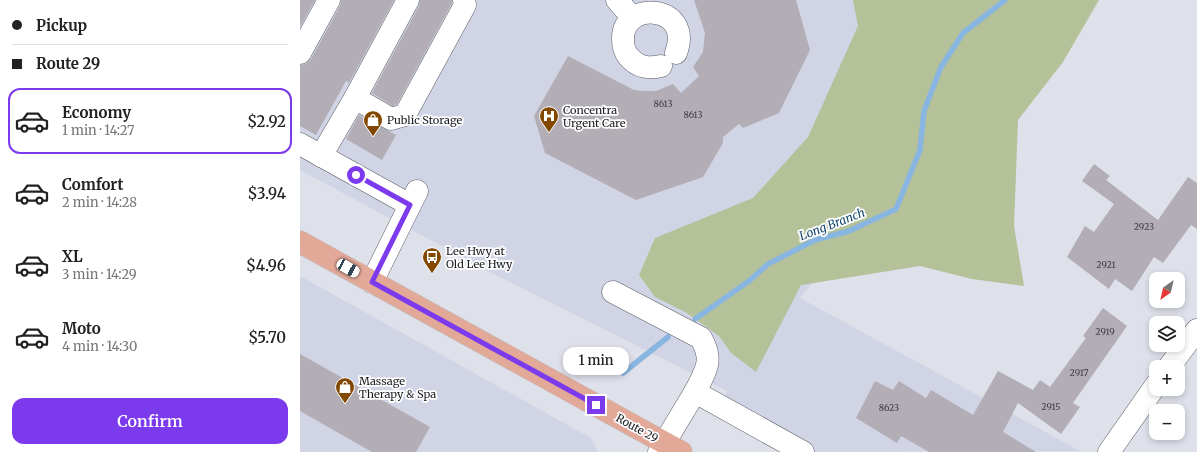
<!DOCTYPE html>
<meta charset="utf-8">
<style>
body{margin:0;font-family:Merriweather,serif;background:#f2f2f2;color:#222;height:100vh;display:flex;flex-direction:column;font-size:15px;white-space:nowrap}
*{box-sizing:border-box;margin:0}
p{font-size:13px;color:#767676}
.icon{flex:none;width:22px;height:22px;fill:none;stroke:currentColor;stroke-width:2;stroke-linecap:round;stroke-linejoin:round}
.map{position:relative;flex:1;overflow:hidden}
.drawer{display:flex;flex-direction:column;background:#fff;width:300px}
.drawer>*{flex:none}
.guide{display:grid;align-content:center;height:88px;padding:0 12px;background:#fff}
.needle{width:26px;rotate:214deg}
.buttons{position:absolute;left:849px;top:272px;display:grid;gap:8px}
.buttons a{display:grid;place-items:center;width:36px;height:36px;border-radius:8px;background:#fff;box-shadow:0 2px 6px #0003;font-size:20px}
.end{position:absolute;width:18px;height:18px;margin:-9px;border:5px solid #7c3aed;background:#fff;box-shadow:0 0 0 2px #fff}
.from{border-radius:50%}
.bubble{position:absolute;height:28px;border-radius:12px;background:#fff;box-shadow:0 2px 6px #0003;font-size:13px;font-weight:600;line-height:28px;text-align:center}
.car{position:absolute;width:12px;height:24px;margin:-12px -6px;border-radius:5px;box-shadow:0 0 3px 1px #0007;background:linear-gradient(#fff 24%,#345 0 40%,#fff 0 76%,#345 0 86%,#fff 0)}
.guide b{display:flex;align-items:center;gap:14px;height:38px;font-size:15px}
.guide b+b{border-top:1px solid #e0e0e0}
.guide i{width:10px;height:10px;background:#222}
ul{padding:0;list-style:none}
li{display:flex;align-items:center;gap:12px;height:66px;margin:0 8px 6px;padding:0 4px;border:2px solid transparent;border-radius:12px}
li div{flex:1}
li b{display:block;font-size:15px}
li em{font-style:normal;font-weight:600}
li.active{border-color:#7c3aed}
li>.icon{width:36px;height:36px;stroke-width:1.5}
.primary-button{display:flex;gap:8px;margin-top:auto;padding:8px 12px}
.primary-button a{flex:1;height:46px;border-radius:12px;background:#7c3aed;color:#fff;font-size:16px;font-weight:600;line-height:46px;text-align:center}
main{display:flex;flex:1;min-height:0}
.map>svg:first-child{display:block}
</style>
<main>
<section class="drawer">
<div class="guide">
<b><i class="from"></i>Pickup</b>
<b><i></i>Route 29</b>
</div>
<ul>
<li class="active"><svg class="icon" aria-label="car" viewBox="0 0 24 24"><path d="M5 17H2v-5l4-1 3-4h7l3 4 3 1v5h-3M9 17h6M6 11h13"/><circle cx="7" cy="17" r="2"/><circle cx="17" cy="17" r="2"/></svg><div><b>Economy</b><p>1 min · 14:27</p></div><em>$2.92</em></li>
<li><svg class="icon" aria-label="car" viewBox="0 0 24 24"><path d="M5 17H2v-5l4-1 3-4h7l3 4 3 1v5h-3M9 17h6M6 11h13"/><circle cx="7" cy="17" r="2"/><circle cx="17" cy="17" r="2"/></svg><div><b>Comfort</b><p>2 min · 14:28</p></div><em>$3.94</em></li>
<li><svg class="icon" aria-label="car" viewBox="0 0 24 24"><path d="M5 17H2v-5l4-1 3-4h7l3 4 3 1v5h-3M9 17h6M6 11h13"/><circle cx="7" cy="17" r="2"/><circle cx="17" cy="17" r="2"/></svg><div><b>XL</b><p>3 min · 14:29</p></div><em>$4.96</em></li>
<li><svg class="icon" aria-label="car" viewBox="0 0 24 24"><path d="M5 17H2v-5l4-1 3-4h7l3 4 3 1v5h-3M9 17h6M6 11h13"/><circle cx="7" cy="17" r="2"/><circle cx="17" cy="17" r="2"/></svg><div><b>Moto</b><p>4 min · 14:30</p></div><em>$5.70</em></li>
</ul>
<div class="primary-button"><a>Confirm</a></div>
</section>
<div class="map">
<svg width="897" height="452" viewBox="0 0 897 452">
<rect width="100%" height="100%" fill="#dee0ea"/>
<g fill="#d0d4e5">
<polygon points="0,0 567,0 614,151 500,298 780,451 502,452 420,407 427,391 192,273 0,170"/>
<polygon points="0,276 291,438 298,452 0,452"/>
</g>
<polygon fill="#b5c199" points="553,0 799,0 763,62 718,120 714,226 724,286 672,279 620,266 501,285 456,372 431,353 419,336 387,313 355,297 339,275 355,238 453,198 508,137 558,26"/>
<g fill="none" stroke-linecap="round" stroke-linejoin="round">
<g stroke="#89b6e0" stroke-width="5.5">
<polyline points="395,319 449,281 468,264 515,240 549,231 596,209 620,150 624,111 641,67 663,33 705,0"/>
<polyline points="323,373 368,337"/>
</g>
</g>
<g fill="#b3adb6">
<polygon points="0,0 15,0 0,27"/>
<polygon points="41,0 94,0 49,83 46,81 16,135 0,126 0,65 6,64 11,59 40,6"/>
<polygon points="120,0 152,0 152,3 97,104 93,106 72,93 119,6"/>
<polygon points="394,0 496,0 510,50 479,113 443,128 439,124 423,137 423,143 403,177 336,200 245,153 234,116 268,56 334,90 342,91 356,91 373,84 381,93 399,76 393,67 403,52 405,33"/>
<polygon points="59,115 96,135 82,160 46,139"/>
<polygon points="794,164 810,176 806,180 858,220 888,177 897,183 897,229 891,225 863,263 854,257 832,291 815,279 809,289 767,257 785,226 794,232 814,204 782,181"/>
<polygon points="803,308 827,326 773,403 780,407 761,434 718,403 703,432 736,452 629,452 601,436 597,443 556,418 575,381 593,390 599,381 626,398 631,390 673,415 698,371 733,390 740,380 750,387 786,338 783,336"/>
<polygon points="0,354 130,427 116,452 72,452 0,411"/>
</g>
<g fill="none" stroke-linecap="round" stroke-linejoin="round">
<defs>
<g id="minor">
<polyline points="317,0 332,17"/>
<polyline points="0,53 29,0"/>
<path d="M361 66C348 69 337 67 328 56 324 51 323 45 323 39 322 0 394 4 376 53"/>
<polyline points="55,98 108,0"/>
<polyline points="0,144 110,205"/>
<polyline points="21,156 55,98 91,119 105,115 165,5 164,0"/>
<polyline points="72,282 117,191"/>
<path d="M313 292 401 338C414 361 406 370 395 392"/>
<polyline points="869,367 897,330"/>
<polyline points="359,452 395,392 503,452"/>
<polyline points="809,452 856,385"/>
</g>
<polyline id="major" points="0,242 381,452"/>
</defs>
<use href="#minor" stroke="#5b5d65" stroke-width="23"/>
<use href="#major" stroke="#bfbfc1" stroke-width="23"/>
<use href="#minor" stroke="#fff" stroke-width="22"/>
<use href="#major" stroke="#e2a999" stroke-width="22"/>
</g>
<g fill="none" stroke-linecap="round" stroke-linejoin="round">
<polyline stroke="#7c3aed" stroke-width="5" points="56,175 110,205 72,282 296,405"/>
</g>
<defs>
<symbol id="hospital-pin" viewBox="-11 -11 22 30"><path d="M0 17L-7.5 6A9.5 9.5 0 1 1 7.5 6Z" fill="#834800" stroke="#fff"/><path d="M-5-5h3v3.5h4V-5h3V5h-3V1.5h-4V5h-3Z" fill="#fff"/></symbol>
<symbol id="shop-pin" viewBox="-11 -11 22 30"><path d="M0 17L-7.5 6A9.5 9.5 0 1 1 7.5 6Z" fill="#834800" stroke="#fff"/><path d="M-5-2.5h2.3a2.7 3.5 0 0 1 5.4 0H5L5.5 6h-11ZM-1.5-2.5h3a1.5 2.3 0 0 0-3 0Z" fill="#fff"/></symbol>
<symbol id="bus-pin" viewBox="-11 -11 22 30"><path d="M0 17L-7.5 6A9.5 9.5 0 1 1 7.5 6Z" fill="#834800" stroke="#fff"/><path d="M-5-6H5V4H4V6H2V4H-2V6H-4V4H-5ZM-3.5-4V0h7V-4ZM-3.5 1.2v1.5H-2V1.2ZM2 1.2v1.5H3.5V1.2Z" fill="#fff"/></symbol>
</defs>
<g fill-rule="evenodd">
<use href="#hospital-pin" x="238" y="105" width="22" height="30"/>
<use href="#shop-pin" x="62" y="109" width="22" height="30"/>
<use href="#bus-pin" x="121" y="246" width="22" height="30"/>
<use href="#shop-pin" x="34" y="376" width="22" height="30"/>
</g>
<g text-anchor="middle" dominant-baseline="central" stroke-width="3.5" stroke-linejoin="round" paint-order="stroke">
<g font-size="9" fill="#414046">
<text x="363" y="103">8613</text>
<text x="393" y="114">8613</text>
<text x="844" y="226">2923</text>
<text x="806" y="264">2921</text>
<text x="805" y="331">2919</text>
<text x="779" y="372">2917</text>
<text x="751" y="406">2915</text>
<text x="589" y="407">8623</text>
</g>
<g font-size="11" fill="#1b1c20" stroke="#fff" text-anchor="start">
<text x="263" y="110">Concentra<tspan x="263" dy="13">Urgent Care</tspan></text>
<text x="87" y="120">Public Storage</text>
<text x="146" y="251">Lee Hwy at<tspan x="146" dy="13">Old Lee Hwy</tspan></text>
<text x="59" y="381">Massage<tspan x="59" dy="13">Therapy &amp; Spa</tspan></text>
</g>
<g font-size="11" fill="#1b1c20" stroke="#fff">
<text transform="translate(337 428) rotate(29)">Route 29</text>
</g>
<g font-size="12" font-style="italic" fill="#14466e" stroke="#fff">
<text transform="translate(532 224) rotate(-21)">Long Branch</text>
</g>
</g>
</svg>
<div class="buttons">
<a><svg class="needle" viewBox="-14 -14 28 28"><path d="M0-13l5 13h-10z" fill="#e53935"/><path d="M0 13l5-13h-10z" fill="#767676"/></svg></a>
<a><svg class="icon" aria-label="layers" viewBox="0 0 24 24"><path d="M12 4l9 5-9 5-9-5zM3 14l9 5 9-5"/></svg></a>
<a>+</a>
<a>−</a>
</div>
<i class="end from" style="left:56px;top:175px"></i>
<i class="end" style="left:296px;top:405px"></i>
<div class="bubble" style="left:263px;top:347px;width:66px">1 min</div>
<i class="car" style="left:48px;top:268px;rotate:119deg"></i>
</div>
</main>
